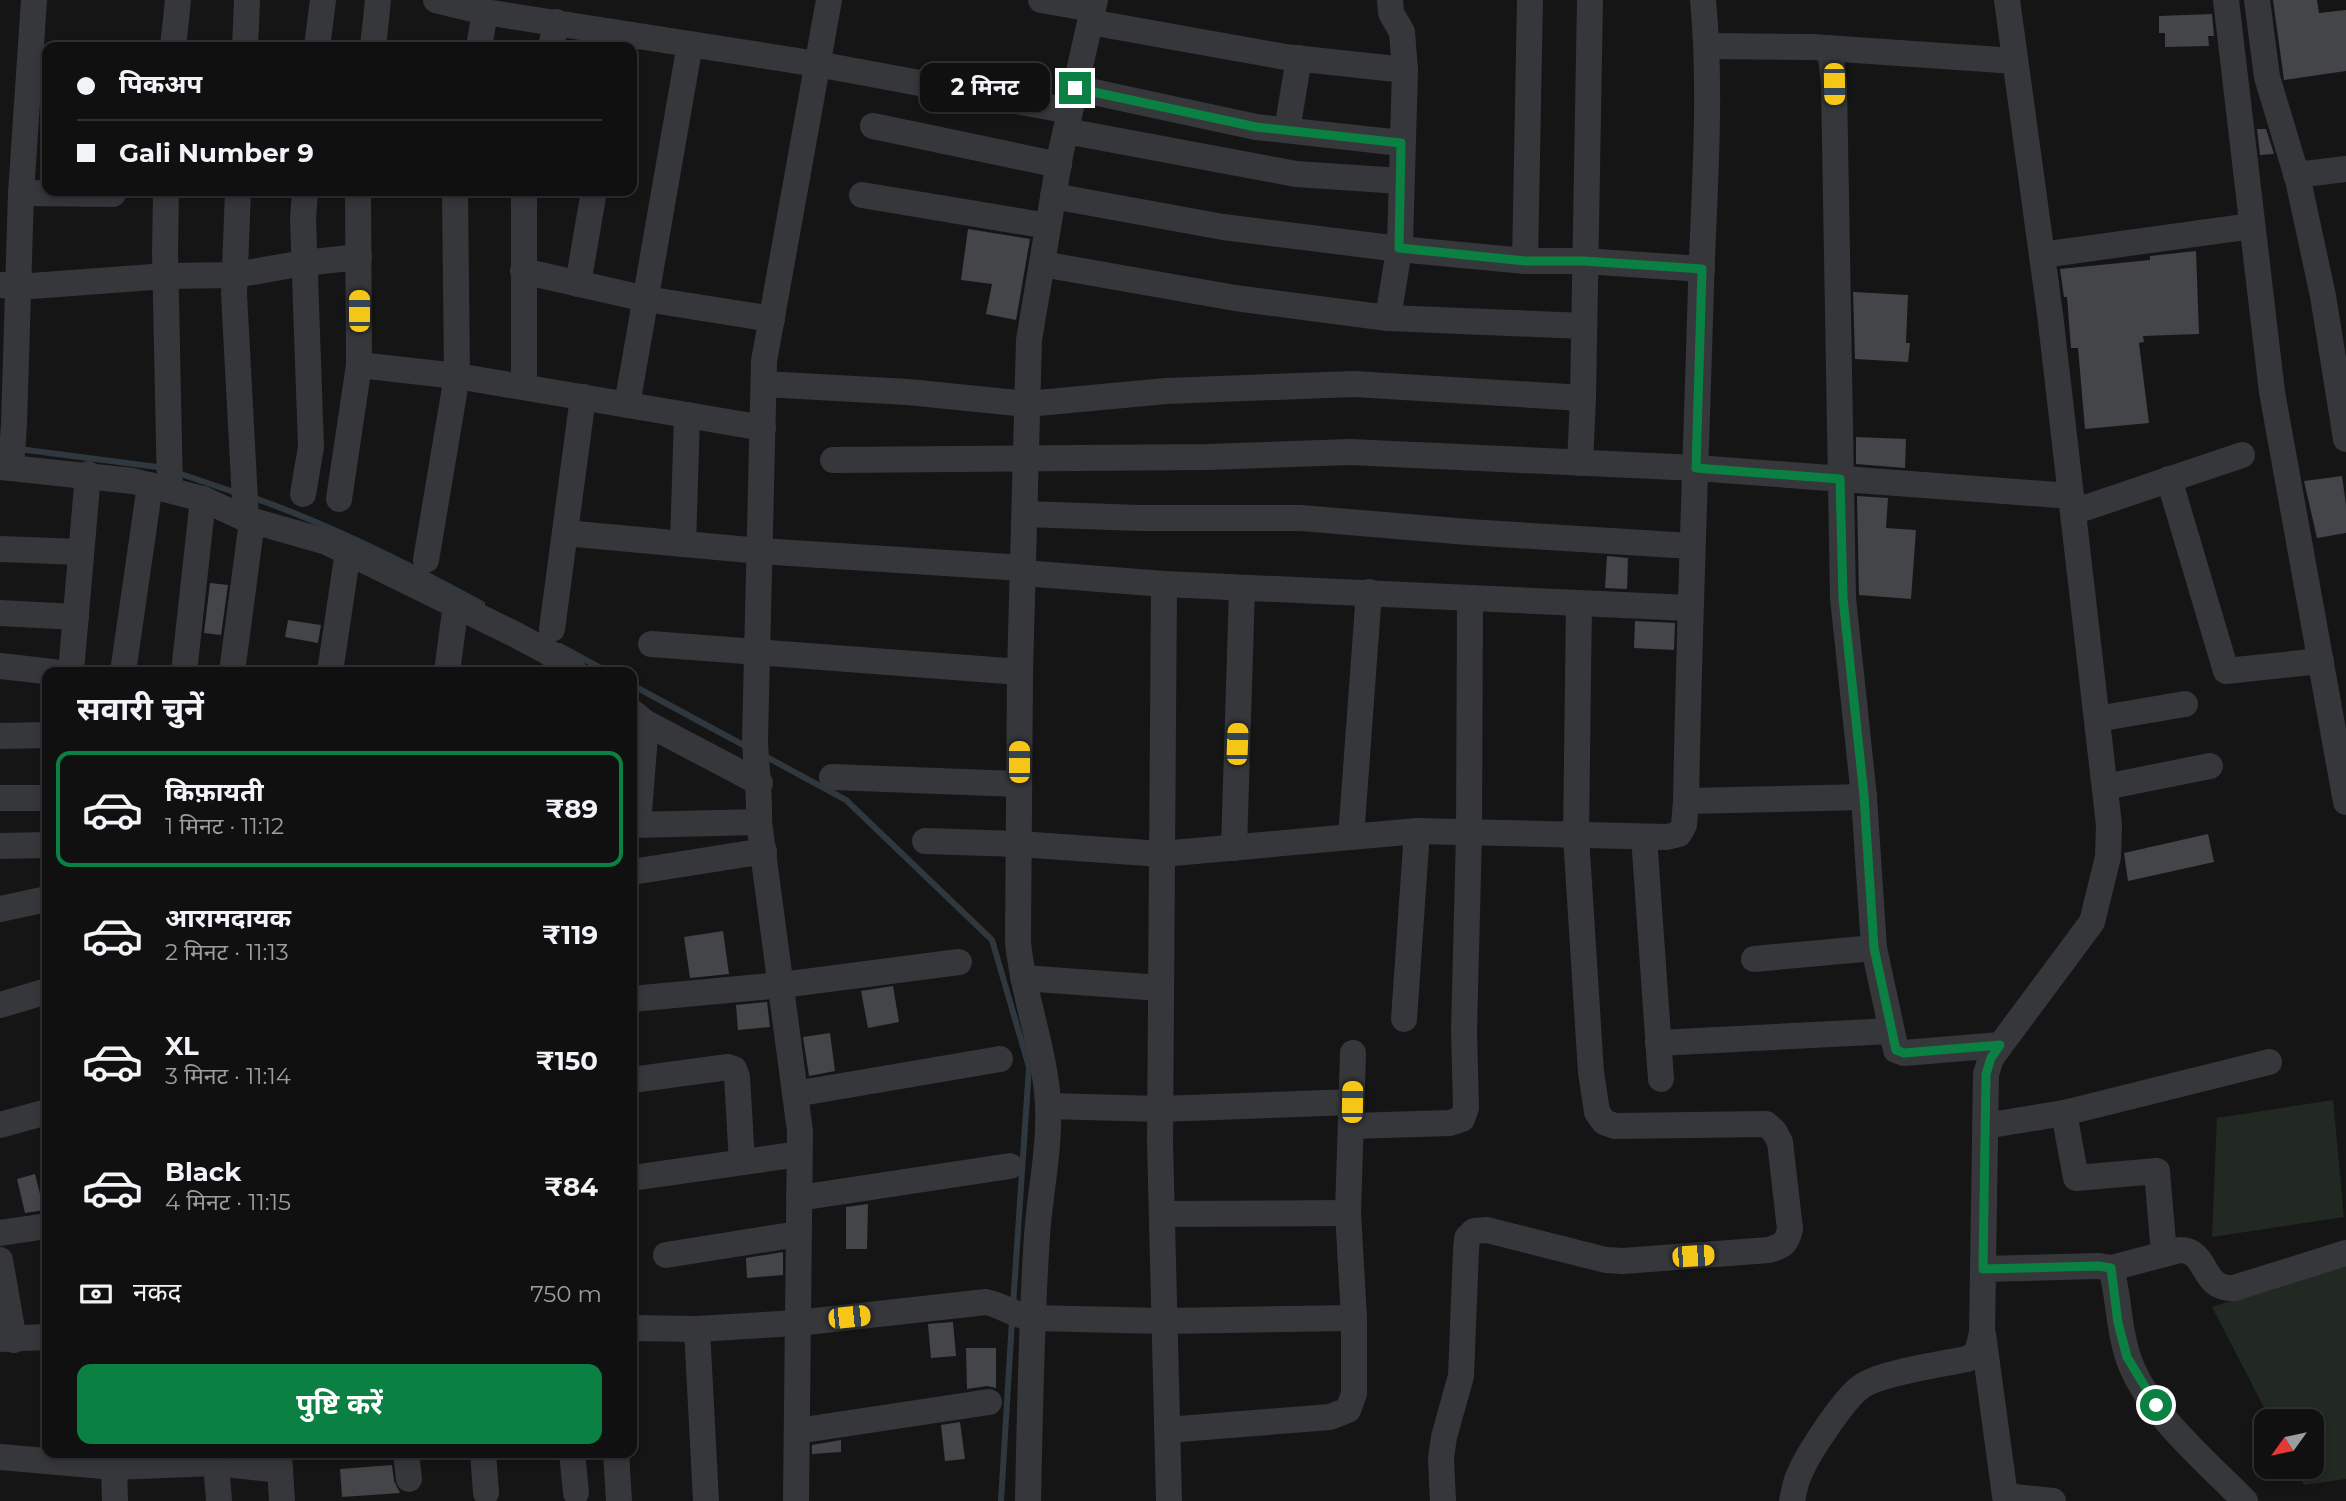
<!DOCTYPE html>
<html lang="hi">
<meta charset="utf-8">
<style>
body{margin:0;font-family:Montserrat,"Noto Sans Devanagari",sans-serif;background:#191919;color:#f1f3f6;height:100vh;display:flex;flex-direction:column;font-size:26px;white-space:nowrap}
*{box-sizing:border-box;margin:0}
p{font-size:23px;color:#9c9d9f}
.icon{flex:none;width:38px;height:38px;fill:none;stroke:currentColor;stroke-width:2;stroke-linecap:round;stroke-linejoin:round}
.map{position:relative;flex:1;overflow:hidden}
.side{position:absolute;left:42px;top:667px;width:595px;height:791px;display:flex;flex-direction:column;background:#101010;border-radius:14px;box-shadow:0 4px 10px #0003,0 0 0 2px #303030}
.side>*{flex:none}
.top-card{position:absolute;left:42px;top:42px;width:595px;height:154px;border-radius:14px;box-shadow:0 4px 10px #0003,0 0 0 2px #303030;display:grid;align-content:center;height:154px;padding:0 35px;background:#101010}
.needle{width:46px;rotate:237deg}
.fabs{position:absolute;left:2254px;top:1409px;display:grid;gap:14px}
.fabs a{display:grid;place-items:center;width:70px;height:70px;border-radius:14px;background:#101010;box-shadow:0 4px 10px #0003,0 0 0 2px #303030;font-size:35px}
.end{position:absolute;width:32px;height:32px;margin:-16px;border:9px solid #0b8043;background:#fff;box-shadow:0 0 0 4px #fff}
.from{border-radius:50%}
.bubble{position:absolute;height:49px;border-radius:14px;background:#101010;box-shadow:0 4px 10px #0003,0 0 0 2px #303030;font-size:23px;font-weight:700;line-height:49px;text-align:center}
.car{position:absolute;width:21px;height:42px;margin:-21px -10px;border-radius:9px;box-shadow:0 0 5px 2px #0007;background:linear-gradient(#f5c518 24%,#345 0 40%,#f5c518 0 76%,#345 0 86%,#f5c518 0)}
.top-card b{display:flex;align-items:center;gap:24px;height:66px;font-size:26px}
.top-card b+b{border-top:2px solid #303030}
.top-card i{width:18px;height:18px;background:#f1f3f6}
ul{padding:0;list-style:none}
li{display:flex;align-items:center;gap:21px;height:116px;margin:0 14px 10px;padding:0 21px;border:4px solid transparent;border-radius:14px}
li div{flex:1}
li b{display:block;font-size:26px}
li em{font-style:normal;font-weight:700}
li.selected{border-color:#0b8043}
li>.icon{width:63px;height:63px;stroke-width:1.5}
h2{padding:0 35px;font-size:32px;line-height:84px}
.pay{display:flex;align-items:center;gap:18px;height:77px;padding:0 35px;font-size:26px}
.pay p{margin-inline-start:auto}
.action{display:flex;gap:14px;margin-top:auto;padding:14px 35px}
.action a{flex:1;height:80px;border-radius:14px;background:#0b8043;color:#fff;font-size:28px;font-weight:700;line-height:80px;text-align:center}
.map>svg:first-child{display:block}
</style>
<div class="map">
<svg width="2346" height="1501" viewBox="0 0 2346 1501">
<rect width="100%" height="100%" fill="#151516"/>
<g fill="#212922">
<polygon points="2333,1100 2344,1217 2212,1237 2217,1118"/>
<polygon points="2346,1264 2346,1479 2304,1485 2294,1467 2312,1466 2312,1421 2271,1421 2212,1307"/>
</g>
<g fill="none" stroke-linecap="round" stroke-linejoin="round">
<g stroke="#2f383e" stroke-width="6">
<polyline points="19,449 165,468"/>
<polyline points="175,472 237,493"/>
<path d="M251 497C332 525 408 564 482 604"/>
<polyline points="560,646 608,672"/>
<polyline points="632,685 747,747"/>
<polyline points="763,755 846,800 992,940 1029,1067 1013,1306"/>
<polyline points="1001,1501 1012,1320"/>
</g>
</g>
<g fill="#444549">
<polygon points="2273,0 2317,0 2319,13 2346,10 2346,71 2284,80"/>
<polygon points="2212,14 2214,36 2208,36 2209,46 2165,47 2165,33 2159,33 2159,16"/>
<polygon points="2257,129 2266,129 2274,154 2260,155"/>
<polygon points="968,229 1030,239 1016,320 986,314 992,284 961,280"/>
<polygon points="2196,251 2199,334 2143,336 2144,342 2139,343 2149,423 2085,429 2078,348 2071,348 2067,297 2064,297 2060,269 2150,260 2150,256"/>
<polygon points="1853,292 1908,295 1906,343 1910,343 1908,362 1855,359"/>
<polygon points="1856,437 1906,439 1905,468 1856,464"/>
<polygon points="2342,476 2346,505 2346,533 2317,538 2304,481"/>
<polygon points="1857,496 1888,498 1886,528 1916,530 1911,599 1859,595"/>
<polygon points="1607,556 1628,558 1627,589 1605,588"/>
<polygon points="210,583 228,585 221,635 204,633"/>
<polygon points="288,620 321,625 318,643 285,637"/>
<polygon points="1635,621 1675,623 1674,650 1634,648"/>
<polygon points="2208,834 2214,862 2128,881 2124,853"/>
<polygon points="723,931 729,974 690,978 684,937"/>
<polygon points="893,986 899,1022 868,1028 861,991"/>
<polygon points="767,1002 770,1027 738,1030 736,1005"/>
<polygon points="830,1033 835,1071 809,1076 803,1037"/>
<polygon points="35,1174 44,1210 25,1213 17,1179"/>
<polygon points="868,1204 867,1249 846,1249 846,1207"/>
<polygon points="783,1252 783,1275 747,1278 746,1258"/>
<polygon points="953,1322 956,1356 931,1358 928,1324"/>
<polygon points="966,1348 996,1348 996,1388 987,1386 967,1389"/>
<polygon points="960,1422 965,1459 945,1461 941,1425"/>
<polygon points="841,1440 841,1452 812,1454 812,1445"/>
<polygon points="392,1465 394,1481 400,1493 342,1497 340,1469"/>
</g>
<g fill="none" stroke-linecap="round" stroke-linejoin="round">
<g stroke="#36373b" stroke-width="26">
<polyline points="436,0 485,12 479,47"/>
<polyline points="1041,0 1093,9"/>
<polyline points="2226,0 2272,392 2346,802"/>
<polyline points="2257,0 2267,77 2298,180 2323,296 2346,439"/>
<polyline points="485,12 817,64 1070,111"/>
<polyline points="1090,22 1285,57 1405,70"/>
<polyline points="1707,46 1812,47 2015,61"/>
<polyline points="173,47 178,0"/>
<polyline points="245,47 247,0"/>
<polyline points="317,47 323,0"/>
<polyline points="373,47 378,0"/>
<polyline points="551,47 556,22"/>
<polyline points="1830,48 1834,84 1843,598 1864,797 1874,948 1896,1050 1904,1053 2000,1045"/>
<polyline points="1075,88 1256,127 1401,143"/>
<polyline points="873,126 1059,165"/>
<polyline points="1287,130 1299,58"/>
<polyline points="1066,131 1296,174 1401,181"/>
<polyline points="2296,175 2346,169"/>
<polyline points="166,191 165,253 170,490"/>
<polyline points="238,191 234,294 246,519"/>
<polyline points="524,191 524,387"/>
<polyline points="21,193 113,194"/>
<polyline points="862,195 1048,226"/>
<polyline points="1053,196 1223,227 1399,249 1525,261 1530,0"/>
<polyline points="2042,255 2252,226"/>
<polyline points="1525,261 1584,261 1702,269"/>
<polyline points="1042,264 1235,298 1388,318 1400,244 1405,70 1402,32 1391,13 1390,0"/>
<polyline points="523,271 646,299 772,319"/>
<polyline points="578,284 594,191"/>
<polyline points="2,285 18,287 166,276 235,275 304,263 359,257"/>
<polyline points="1388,318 1584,326"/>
<polyline points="359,365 457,376 763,428"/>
<polyline points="764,384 908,392 1027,404 1166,391 1354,384 1583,398"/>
<polyline points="627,405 690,44"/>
<polyline points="833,460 1208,457 1350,452 1696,468 2071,496"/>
<polyline points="1580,463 1583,398 1590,0"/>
<polyline points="0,467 133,481 203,499 246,519 327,542 516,635 548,652 575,672"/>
<polyline points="11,468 14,424 21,193 34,0"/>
<polyline points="2169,479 2226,671 2321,661"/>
<polyline points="303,494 311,447 303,219 305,191"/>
<polyline points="339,499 359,365 358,191"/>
<polyline points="2073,512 2242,455"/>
<polyline points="1025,514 1140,518 1301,518 1468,532 1691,546"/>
<polyline points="565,533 760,551 1024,568 1023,573 1164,584 1689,608"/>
<polyline points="683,544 687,415"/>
<polyline points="0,549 81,552"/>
<polyline points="426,560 457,376 455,191"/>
<polyline points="1164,584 1160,1142 1169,1501"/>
<polyline points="0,613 76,617"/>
<polyline points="552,629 583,397"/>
<polyline points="651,644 1020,672"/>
<polyline points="0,666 53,672"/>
<polyline points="71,672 88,474"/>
<polyline points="123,672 150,485"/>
<polyline points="184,672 203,499"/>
<polyline points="232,672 252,521"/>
<polyline points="330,672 348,551"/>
<polyline points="447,672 456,604"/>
<polyline points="632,712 646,723 760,783"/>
<polyline points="2097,719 2185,704"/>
<polyline points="0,736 47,735"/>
<polyline points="832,777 1019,784"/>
<polyline points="2105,787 2210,766"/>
<polyline points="0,798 47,798"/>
<polyline points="1686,801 1864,797"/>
<polyline points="638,824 646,723"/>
<polyline points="632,825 759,822"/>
<polyline points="1351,837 1369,592"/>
<polyline points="1644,837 1661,1079"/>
<path d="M925 841 1019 844 1162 854 1417 831 1667 837 1679 834 1684 825 1686 801C1689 630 1696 458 1701 286 1704 191 1712 95 1703 0"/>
<polyline points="0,846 47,845"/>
<polyline points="1234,848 1242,588"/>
<polyline points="632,872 764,851"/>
<polyline points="0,909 47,899"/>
<polyline points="1754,959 1874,948"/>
<polyline points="1023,978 1161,988"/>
<polyline points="632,999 782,985 959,962"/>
<polyline points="0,1005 47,991"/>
<polyline points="1404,1019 1417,831"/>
<polyline points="1658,1043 1891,1031"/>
<polyline points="632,1080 728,1067 734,1069 737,1077 742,1162"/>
<polyline points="795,1094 1000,1059"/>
<polyline points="1048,1106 1160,1109 1352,1102"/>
<polyline points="2064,1113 2076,1178 2157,1171 2164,1254"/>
<polyline points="0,1125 47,1112"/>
<polyline points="1351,1126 1450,1123 1462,1119 1466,1108 1464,1031 1469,834 1470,598"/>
<polyline points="1985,1126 2064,1113 2269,1062"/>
<polyline points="632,1178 799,1154"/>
<polyline points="799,1198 1010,1166"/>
<polyline points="1162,1214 1348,1213"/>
<polyline points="0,1233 47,1226"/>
<polyline points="666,1255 798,1234"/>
<polyline points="0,1260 14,1340"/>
<path d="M2111 1268 2180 1250C2209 1250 2200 1290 2234 1288L2346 1253"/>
<path d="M1983 1269 2099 1266 2111 1268C2119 1296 2118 1325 2127 1354 2144 1410 2205 1460 2245 1501"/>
<path d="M632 1328 697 1329 797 1323 986 1302C1002 1305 1015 1316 1032 1318L1164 1321 1354 1318"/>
<polyline points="697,1329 706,1501"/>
<polyline points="1983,1334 2005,1496 2053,1501"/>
<polyline points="0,1339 47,1337"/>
<polyline points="1167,1430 1330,1417 1348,1410 1354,1394 1354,1318 1348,1213 1353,1053"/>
<polyline points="797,1431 989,1402"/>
<polyline points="406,1452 409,1479"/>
<polyline points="483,1452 486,1493"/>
<polyline points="572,1452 576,1493"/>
<polyline points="616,1452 619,1501"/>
<polyline points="279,1454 282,1501"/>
<polyline points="0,1457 114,1467 216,1463 280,1470"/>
<polyline points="216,1463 219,1501"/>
<polyline points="114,1467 115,1501"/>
<path d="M796 1501 800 1131 759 822C760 794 756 768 755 740L764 361 829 0"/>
<path d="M1028 1501C1030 1413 1031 1324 1037 1236 1040 1191 1050 1150 1048 1104 1045 1049 1023 997 1018 942L1020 672 1029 340 1060 156 1095 0"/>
<path d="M1443 1501 1441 1458 1444 1437 1461 1376 1466 1250 1467 1238 1474 1231 1487 1230 1606 1260 1623 1261 1769 1250C1783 1246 1787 1243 1790 1229L1780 1142 1774 1131 1766 1124 1615 1126 1604 1122 1597 1112 1591 1072 1576 836 1579 603"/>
<path d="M1792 1501C1794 1492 1795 1483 1799 1475 1807 1455 1844 1398 1862 1386 1880 1373 1942 1364 1967 1359L1977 1353 1982 1333 1986 1074 1991 1058 2092 922 2108 857 2109 825 2050 314 2007 0"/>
</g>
</g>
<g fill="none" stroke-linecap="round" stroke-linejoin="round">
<polyline stroke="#0b8043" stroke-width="9" points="1075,88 1256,127 1401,143 1399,248 1525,261 1584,261 1702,269 1696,468 1840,479 1843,598 1864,796 1874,948 1896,1050 1904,1053 2000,1045 1991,1058 1986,1074 1983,1269 2099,1266 2111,1268 2118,1323 2127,1357 2156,1405"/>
</g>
</svg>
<div class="fabs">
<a><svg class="needle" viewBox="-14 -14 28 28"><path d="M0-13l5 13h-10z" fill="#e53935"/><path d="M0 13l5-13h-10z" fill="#9c9d9f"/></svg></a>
</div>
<i class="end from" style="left:2156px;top:1405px"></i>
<i class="end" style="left:1075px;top:88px"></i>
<div class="bubble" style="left:920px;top:63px;width:130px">2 मिनट</div>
<i class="car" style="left:1834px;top:84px;rotate:179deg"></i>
<i class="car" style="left:359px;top:311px;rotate:0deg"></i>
<i class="car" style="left:1237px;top:744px;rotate:2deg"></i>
<i class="car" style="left:1019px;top:762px;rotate:0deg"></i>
<i class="car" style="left:1352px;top:1102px;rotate:1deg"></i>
<i class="car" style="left:1693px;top:1256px;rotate:86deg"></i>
<i class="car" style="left:849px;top:1317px;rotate:84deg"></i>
<div class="top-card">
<b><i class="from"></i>पिकअप</b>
<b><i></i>Gali Number 9</b>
</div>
<section class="side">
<h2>सवारी चुनें</h2>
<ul>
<li class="selected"><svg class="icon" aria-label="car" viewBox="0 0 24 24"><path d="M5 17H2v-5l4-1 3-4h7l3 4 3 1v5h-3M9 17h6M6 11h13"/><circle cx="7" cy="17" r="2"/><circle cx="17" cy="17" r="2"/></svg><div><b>किफ़ायती</b><p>1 मिनट · 11:12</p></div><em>₹89</em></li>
<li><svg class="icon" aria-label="car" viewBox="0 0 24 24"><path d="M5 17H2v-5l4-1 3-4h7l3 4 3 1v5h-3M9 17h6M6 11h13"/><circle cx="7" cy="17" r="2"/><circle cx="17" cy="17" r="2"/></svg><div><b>आरामदायक</b><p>2 मिनट · 11:13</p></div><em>₹119</em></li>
<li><svg class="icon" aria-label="car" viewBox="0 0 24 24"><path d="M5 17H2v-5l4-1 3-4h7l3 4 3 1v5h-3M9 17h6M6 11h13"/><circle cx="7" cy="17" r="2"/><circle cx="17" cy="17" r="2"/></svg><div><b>XL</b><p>3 मिनट · 11:14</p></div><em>₹150</em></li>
<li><svg class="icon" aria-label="car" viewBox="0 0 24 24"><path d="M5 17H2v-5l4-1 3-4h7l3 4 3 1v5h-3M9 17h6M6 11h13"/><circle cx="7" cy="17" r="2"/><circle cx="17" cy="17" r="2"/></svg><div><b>Black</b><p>4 मिनट · 11:15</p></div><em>₹84</em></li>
</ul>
<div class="pay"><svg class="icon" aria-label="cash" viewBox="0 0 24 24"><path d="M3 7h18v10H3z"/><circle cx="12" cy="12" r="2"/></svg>नकद<p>750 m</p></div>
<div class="action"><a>पुष्टि करें</a></div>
</section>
</div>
